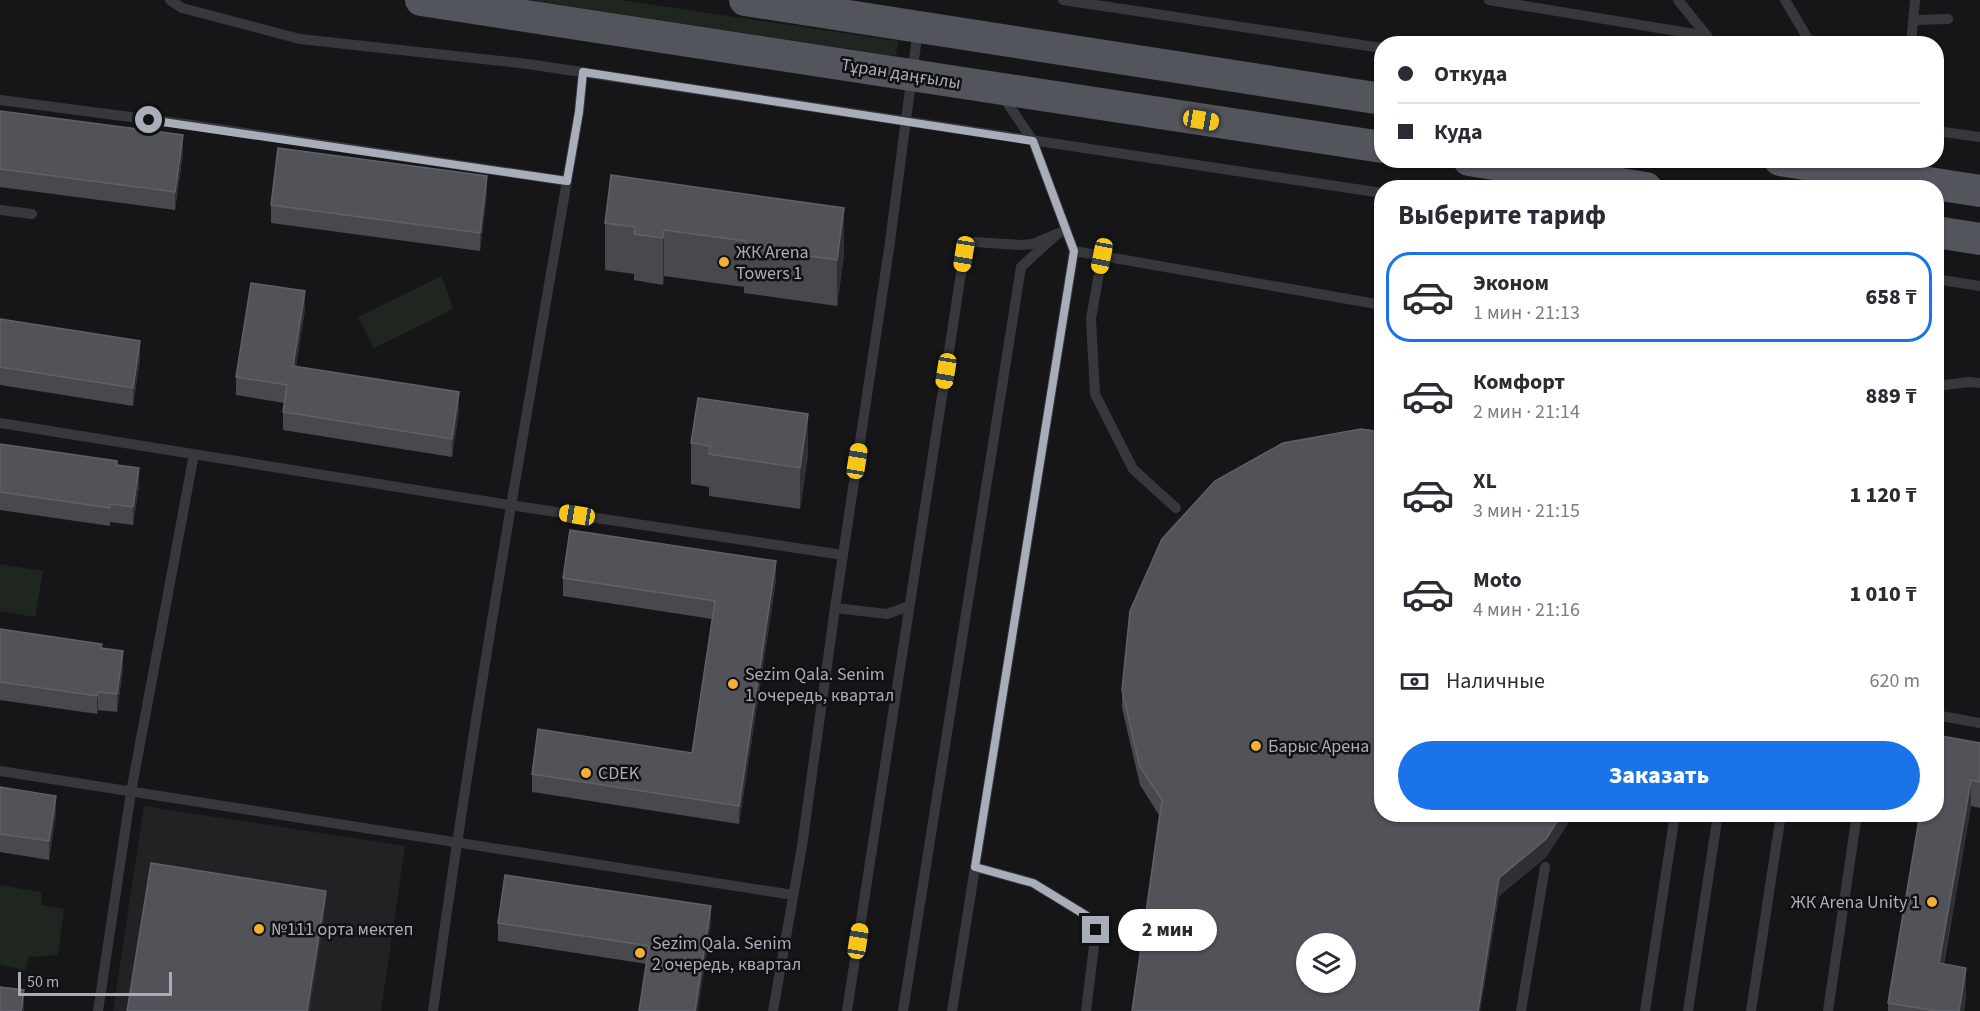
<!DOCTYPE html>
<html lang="ru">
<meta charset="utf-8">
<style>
body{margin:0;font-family:"Source Sans 3",sans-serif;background:#f2f2f3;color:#2b2b33;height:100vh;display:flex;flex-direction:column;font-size:22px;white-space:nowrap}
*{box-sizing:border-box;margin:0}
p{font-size:20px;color:#7c7c81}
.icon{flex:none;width:33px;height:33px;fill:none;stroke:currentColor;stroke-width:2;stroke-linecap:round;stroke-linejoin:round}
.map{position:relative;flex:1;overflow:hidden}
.side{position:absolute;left:1374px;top:180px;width:570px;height:642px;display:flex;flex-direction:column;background:#fff;border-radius:24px;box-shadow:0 2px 4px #0004}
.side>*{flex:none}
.top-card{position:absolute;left:1374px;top:36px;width:570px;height:132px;border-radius:24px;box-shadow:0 2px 4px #0004;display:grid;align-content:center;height:132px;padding:0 24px;background:#fff}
.controls{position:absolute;left:1296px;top:933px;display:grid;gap:12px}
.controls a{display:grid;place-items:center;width:60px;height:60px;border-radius:50%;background:#fff;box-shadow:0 2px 4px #0004;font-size:30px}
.scale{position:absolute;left:18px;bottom:15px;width:154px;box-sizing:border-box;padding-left:6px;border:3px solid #a8adb8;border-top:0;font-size:16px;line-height:21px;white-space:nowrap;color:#a8adb8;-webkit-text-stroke:4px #111113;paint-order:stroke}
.end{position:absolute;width:27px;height:27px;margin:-14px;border:8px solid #a8adb8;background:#111;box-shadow:0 0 0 3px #111}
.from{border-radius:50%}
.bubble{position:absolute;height:42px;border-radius:21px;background:#fff;box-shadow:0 2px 4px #0004;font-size:20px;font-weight:800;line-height:42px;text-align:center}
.car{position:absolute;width:18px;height:36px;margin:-18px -9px;border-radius:8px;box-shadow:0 0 4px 2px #0007;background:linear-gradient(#f5c518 24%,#345 0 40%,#f5c518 0 76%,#345 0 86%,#f5c518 0)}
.top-card b{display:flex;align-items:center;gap:21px;height:57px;font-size:22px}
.top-card b+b{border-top:2px solid #e1e1e2}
.top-card i{width:15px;height:15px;background:#2b2b33}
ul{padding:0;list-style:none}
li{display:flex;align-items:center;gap:18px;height:90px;margin:0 12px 9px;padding:0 12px;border:3px solid transparent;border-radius:24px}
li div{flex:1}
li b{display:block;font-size:22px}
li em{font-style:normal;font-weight:800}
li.on{border-color:#1a73e8}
li>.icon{width:54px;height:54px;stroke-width:1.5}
h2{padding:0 24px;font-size:27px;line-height:72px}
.pay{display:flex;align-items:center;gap:15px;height:66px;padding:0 24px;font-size:22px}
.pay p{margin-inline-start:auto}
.cta{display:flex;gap:12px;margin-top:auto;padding:12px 24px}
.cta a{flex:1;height:69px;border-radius:36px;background:#1a73e8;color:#fff;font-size:24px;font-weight:800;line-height:69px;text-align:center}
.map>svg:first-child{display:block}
</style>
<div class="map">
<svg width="1980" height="1011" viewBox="0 0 1980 1011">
<rect width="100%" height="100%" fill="#161618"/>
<polygon fill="#222225" points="144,806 405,846 381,1011 113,1011"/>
<g fill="#1e261f">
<polygon points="530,0 621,0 898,41 896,56"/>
<polygon points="442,276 453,309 374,348 358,317"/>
<polygon points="0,564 43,571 35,617 0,611"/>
<polygon points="0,885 41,892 41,905 64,909 58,955 29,957 25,970 0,965"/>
</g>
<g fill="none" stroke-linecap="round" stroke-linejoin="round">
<g stroke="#37383d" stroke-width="10">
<polyline points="170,0 182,8 300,39 528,64 1382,193"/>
<polyline points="1063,0 1382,48"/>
<polyline points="1489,0 1707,36 1711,44"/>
<polyline points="1678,0 1707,36"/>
<polyline points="1785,0 1811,44"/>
<polyline points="1915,20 1948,19"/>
<polyline points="1911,44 1915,0"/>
<polyline points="1002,95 1033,141 1074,251 1382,305"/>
<polyline points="0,100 192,125 567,181"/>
<polyline points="1936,131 1980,137"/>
<polyline points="0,210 32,214"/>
<polyline points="1102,256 1091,319 1095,394 1133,469 1176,508"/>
<polyline points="1936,279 1980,286"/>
<polyline points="1936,386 1969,382 1980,383"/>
<polyline points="0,423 510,505 843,555"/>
<polyline points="835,608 887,614 909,606"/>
<polyline points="1936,715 1980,723"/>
<polyline points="0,771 793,895"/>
<polyline points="975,867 1033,883 1087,916 1096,930 1086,1011"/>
<polyline points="98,1011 131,792 194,454"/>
<path d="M433 1011C474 710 527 411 579 112L583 72"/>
<polyline points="773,1011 802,846 835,608 889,249 918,29"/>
<polyline points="847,1011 964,254 968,245 975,242 1020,245 1032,244 1066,230"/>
<polyline points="903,1011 1021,267 1056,235"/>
<polyline points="952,1011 1074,251"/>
<polyline points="1521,1011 1545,867"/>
<polyline points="1645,1011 1675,814"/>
<polyline points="1688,1011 1718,814"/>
<polyline points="1751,1011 1781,814"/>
<polyline points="1828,1011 1857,814"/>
</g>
<g stroke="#53555c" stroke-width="32">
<polyline points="421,0 1382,147"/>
<polyline points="745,0 1382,99"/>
<polyline points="1469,160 1646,188"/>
<polyline points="1780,160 1980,191"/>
<polyline points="1936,232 1980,239"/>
</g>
</g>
<g fill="#47494d">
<polygon points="0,111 183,153 175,210 0,187"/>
<polygon points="611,175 844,254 837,306 744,293 744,287 664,276 663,285 634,280 634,274 605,270 605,223"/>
<polygon points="487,194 480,251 271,223 271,205"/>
<polygon points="305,309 296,366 459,410 452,457 283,430 283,412 284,403 236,395 236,377"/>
<polygon points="0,319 140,359 133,406 0,385"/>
<polygon points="691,443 808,455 800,509 709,496 709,487 691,484"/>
<polygon points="0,444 117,465 139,486 133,525 110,522 110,526 0,510"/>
<polygon points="563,578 776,580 739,824 532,792 532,774 692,753 712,619 563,596"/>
<polygon points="0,629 102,648 123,669 117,712 98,710 97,714 0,700"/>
<polygon points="1122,690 1382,814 1574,814 1546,857 1499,896 1480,1011 1132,1011 1159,815 1140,785 1122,708"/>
<polygon points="1980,743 1980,808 1971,806 1944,964 1966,994 1964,1011 1888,1011 1888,1003"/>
<polygon points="0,787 56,814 49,860 0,852"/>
<polygon points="498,923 711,924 647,964 498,941"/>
</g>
<g fill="#2f3033">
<polygon points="183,135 183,153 175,210 175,192"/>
<polygon points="487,176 487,194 480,251 480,233"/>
<polygon points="844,208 844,254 837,306 837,260"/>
<polygon points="664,230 664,276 663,285 663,238"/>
<polygon points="305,291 305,309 293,384 293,366"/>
<polygon points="140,341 140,359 133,406 133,388"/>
<polygon points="459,392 459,410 452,457 452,439"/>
<polygon points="808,414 808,455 800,509 800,468"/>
<polygon points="139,468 139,486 133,525 133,507"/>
<polygon points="776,561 776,580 739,824 739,806"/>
<polygon points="123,651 123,669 117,712 117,694"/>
<polygon points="98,692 98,710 97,714 97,696"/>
<polygon points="1971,780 1971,806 1939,989 1939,963"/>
<polygon points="56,796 56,814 49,860 49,841"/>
<polygon points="1562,814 1574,814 1546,857 1499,896 1480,1011 1477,1011 1499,878"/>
<polygon points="326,891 326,905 310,1011 307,1011"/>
<polygon points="711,906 711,924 698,1011 695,1011"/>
<polygon points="1966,968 1966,994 1964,1011 1959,1011"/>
<polygon points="24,990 24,1011 21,1011"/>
</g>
<g fill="#525359" stroke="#5f6168" stroke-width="1.5" fill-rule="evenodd">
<polygon points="0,111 183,135 175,192 0,169"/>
<polygon points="278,148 487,176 480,233 271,205"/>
<polygon points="611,175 844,208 837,260 744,247 745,241 664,230 663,238 634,234 635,227 605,223"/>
<polygon points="251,283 305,291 293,366 459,392 452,439 283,412 287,385 236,377"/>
<polygon points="0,319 140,341 133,388 0,367"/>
<polygon points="698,398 808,414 800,468 709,454 710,446 691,443"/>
<path d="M1361 429 1382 432V814H1562L1546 839 1499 878 1478 1011H1132L1162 800 1140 767 1122 690 1130 611 1162 539 1215 481 1283 443ZM1306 944H1346V982H1306Z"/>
<polygon points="0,444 117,461 117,465 139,468 133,507 110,504 110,508 0,492"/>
<polygon points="570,530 776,561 739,806 532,774 538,729 692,753 715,601 563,578"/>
<polygon points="0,629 102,644 101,648 123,651 117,694 98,692 97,696 0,682"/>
<polygon points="1936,735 1980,743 1980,782 1971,780 1939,963 1966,968 1959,1011 1936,1011 1888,1003 1920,814 1936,814"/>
<polygon points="0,787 56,796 49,841 0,834"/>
<polygon points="151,863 326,891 307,1011 127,1011"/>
<polygon points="505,875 711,906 695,1011 639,1011 649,946 498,923"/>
<polygon points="0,987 24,990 21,1011 0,1011"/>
</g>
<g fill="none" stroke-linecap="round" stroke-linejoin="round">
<polyline stroke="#a8adb8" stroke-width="8" points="149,120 567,181 579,112 583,72 1033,141 1074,251 975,867 1033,883 1087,916 1096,930"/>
</g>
<g fill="#f2b134" stroke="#111113" stroke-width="2">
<circle cx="724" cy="262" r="6"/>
<circle cx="733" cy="684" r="6"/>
<circle cx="1256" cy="746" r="6"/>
<circle cx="586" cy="773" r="6"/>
<circle cx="1932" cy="902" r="6"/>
<circle cx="259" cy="929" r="6"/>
<circle cx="640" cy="953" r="6"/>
</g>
<g text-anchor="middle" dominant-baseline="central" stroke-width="5" stroke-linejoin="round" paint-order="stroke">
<g font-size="18" fill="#a8adb8" stroke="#111113">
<text transform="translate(901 74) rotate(9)">Тұран даңғылы</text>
</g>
<g font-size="18" fill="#a8adb8" stroke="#111113" text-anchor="start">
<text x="736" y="252">ЖК Arena<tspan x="736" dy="21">Towers 1</tspan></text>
<text x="745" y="674">Sezim Qala. Senim<tspan x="745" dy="21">1 очередь, квартал</tspan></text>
<text x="1268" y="746">Барыс Арена</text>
<text x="598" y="773">CDEK</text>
<text x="1920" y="902" text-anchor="end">ЖК Arena Unity 1</text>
<text x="271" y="929">№111 орта мектеп</text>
<text x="652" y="943">Sezim Qala. Senim<tspan x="652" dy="21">2 очередь, квартал</tspan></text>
</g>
</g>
</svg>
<div class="controls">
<a><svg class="icon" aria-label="layers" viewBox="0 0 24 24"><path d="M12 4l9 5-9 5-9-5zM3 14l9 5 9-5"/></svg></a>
</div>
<div class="scale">50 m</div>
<i class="end from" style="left:149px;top:120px"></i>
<i class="end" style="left:1096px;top:930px"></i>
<div class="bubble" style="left:1118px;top:909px;width:99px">2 мин</div>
<i class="car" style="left:1201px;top:120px;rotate:99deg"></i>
<i class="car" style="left:964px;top:254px;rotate:189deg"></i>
<i class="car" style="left:1102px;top:256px;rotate:191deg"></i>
<i class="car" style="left:946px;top:371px;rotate:189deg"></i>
<i class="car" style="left:857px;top:461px;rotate:9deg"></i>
<i class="car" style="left:577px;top:515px;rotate:279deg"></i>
<i class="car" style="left:858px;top:941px;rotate:9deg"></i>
<div class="top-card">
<b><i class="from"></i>Откуда</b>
<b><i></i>Куда</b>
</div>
<section class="side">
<h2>Выберите тариф</h2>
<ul>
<li class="on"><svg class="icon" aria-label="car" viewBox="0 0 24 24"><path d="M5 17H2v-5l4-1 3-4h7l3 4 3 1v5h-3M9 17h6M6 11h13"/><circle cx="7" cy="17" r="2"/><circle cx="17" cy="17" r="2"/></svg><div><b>Эконом</b><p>1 мин · 21:13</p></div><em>658 ₸</em></li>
<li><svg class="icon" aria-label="car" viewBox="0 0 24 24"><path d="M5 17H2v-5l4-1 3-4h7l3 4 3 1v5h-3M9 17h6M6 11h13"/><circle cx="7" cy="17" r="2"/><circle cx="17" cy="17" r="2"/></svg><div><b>Комфорт</b><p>2 мин · 21:14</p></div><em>889 ₸</em></li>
<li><svg class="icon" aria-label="car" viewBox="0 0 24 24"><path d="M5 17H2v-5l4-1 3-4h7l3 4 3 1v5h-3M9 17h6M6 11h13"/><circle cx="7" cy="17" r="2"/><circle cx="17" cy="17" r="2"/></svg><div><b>XL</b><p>3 мин · 21:15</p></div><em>1 120 ₸</em></li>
<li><svg class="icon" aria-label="car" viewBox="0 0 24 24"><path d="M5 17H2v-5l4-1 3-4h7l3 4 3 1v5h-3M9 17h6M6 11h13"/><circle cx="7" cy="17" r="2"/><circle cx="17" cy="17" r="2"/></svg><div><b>Moto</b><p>4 мин · 21:16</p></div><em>1 010 ₸</em></li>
</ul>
<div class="pay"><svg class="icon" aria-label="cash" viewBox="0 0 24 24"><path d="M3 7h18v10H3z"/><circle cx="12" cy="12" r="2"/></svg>Наличные<p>620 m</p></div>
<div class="cta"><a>Заказать</a></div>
</section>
</div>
